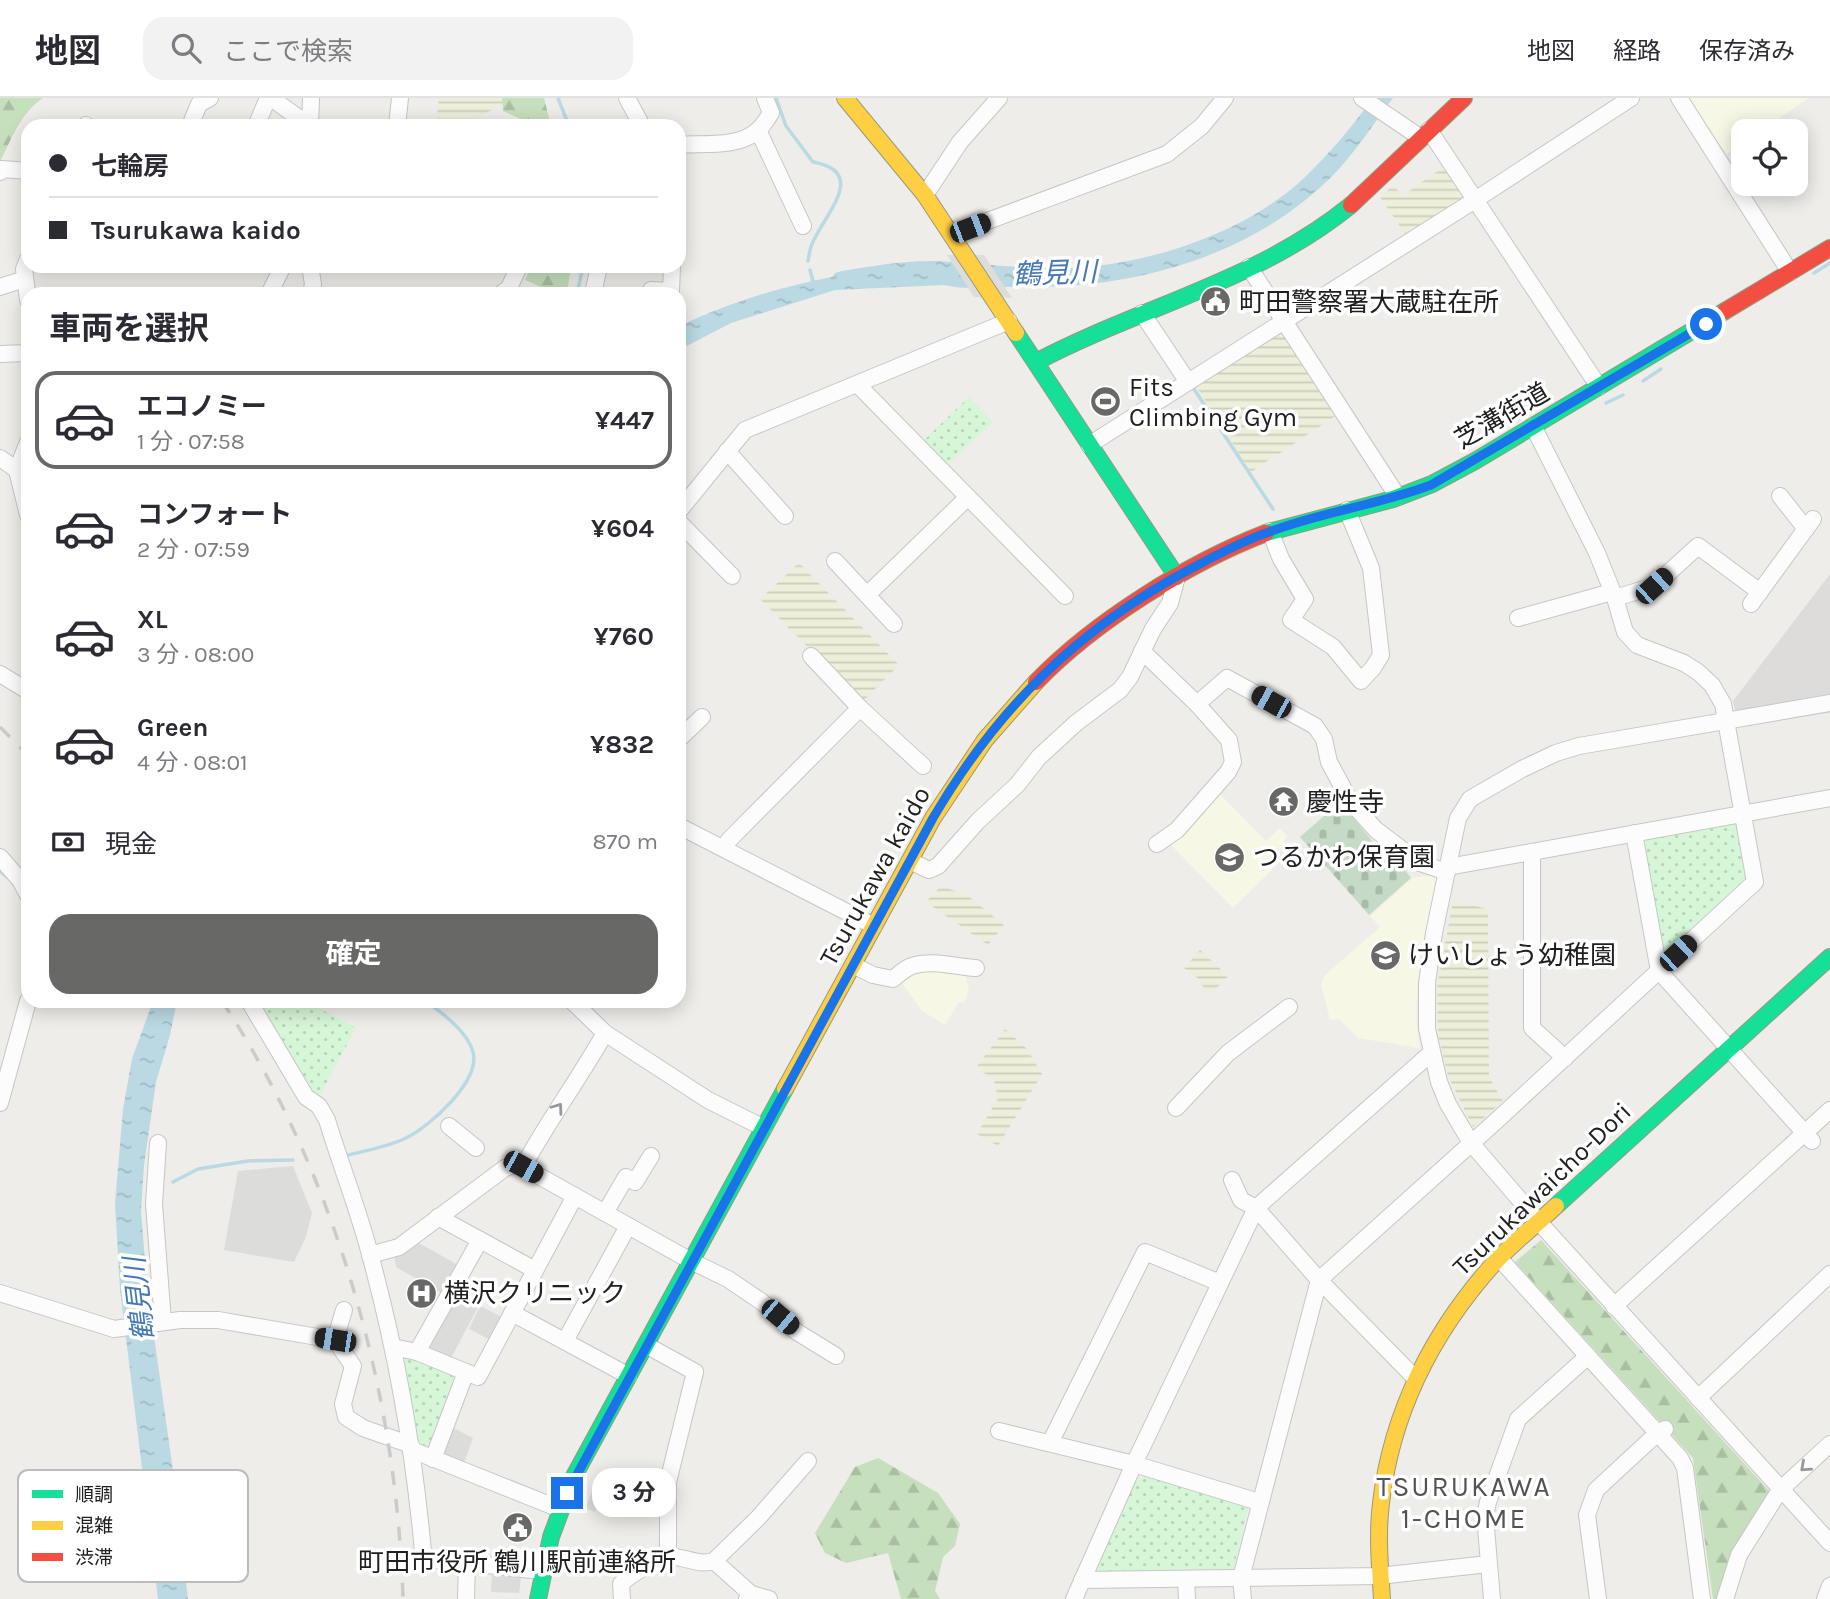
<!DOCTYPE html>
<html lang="ja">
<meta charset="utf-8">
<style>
body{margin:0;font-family:Karla,"Noto Sans JP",sans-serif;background:#f2f2f3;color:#2b2b33;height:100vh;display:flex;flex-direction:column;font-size:26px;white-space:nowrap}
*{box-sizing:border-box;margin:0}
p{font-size:23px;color:#7c7c81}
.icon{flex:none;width:38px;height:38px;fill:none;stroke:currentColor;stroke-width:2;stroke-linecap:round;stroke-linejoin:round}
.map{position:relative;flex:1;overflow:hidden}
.drawer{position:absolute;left:21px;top:189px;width:665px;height:721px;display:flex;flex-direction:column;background:#fff;border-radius:21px;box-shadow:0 4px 18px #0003}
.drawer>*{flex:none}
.banner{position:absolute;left:21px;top:21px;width:665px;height:154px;border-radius:21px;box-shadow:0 4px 18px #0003;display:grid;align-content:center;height:154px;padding:0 28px;background:#fff}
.buttons{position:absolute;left:1731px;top:21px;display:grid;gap:14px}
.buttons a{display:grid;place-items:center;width:77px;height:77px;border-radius:14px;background:#fff;box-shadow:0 4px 18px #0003;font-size:35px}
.end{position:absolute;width:32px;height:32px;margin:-16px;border:9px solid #1a73e8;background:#fff;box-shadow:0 0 0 4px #fff}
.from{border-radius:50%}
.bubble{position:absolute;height:49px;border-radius:21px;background:#fff;box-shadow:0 4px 18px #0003;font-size:23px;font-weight:700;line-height:49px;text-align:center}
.car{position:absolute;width:21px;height:42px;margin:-21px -10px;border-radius:9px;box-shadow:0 0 5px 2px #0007;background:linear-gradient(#222 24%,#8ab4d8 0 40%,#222 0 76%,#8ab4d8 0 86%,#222 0)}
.banner b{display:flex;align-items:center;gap:24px;height:66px;font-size:26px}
.banner b+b{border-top:2px solid #e1e1e2}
.banner i{width:18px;height:18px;background:#2b2b33}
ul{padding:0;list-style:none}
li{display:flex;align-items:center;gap:21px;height:98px;margin:0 14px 10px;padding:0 14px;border:4px solid transparent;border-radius:21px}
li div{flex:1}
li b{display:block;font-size:26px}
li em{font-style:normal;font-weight:700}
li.active{border-color:#686866}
li>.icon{width:63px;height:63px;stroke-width:1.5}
h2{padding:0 28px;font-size:32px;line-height:84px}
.pay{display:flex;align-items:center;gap:18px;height:77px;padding:0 28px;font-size:26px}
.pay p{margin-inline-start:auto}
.button{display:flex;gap:14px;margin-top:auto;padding:14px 28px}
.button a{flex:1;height:80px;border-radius:21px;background:#686866;color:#fff;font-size:28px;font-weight:700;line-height:80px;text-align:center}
header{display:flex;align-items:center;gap:42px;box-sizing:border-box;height:98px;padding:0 35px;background:#fff;border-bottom:2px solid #e1e1e2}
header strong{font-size:33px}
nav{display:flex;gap:38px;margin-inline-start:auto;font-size:24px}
.search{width:490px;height:63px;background:#f2f2f3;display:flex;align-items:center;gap:18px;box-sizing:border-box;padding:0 24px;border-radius:21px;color:#7c7c81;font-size:26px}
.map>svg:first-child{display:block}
</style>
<header>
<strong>地図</strong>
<div class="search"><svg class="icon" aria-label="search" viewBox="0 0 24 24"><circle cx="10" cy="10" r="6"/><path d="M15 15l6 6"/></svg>ここで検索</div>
<nav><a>地図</a><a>経路</a><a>保存済み</a></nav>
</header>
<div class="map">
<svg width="1830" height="1501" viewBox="0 0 1830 1501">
<defs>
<pattern id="farmland-rules" width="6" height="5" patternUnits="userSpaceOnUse" patternTransform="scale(1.75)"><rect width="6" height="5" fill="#edefdb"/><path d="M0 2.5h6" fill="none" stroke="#cbcdbc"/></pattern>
<pattern id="forest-firs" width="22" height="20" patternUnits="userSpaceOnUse" patternTransform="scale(1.75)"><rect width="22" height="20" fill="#c6dfbc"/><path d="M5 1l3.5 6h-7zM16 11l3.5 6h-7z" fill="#aabfa1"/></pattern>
<pattern id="cemetery-stones" width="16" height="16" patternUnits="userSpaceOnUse" patternTransform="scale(1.75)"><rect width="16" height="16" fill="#c6dac8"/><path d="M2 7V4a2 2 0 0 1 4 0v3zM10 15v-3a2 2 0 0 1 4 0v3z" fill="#aabbac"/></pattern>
<pattern id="park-dots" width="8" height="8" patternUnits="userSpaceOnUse" patternTransform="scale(1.75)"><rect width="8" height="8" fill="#d5f6d7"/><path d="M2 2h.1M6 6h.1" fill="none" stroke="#b7d3b8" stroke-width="1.8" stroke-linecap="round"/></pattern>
<pattern id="water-ripples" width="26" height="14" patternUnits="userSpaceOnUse" patternTransform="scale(1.75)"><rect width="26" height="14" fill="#bad9e3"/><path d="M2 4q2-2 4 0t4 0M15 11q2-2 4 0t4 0" fill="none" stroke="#a0bac2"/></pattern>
</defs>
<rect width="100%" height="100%" fill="#eeede9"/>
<polygon fill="#dddcda" points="1830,476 1830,598 1736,615 1733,603"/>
<g fill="#f6f7e5">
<polygon points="1689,0 1809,0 1760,33 1743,33 1743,45 1726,56"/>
<polygon points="1216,692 1266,743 1280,730 1287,738 1271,773 1233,810 1168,744"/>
<polygon points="1437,776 1417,891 1416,920 1420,950 1358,940 1339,921 1330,922 1321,886 1325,877 1380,829 1370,818 1412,780"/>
<polygon points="946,869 965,876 969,892 964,905 959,904 945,927 922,913 901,884 913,872"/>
</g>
<g fill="#dcdcda">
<polygon points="293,1068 312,1115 306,1139 294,1164 224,1152 238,1073"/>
<polygon points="417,1144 460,1168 443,1196 396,1169 394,1158"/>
<polygon points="454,1194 479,1207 450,1262 429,1254 426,1246"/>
<polygon points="480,1208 504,1220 492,1243 469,1231"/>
<polygon points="450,1328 473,1340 464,1365 440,1356"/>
<polygon points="596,1385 606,1390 595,1414 585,1410"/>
<polygon points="492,1474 518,1478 521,1481 519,1495 491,1494"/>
</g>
<g fill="url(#farmland-rules)">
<polygon points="439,0 506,0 507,5 481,17 474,28 436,28"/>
<polygon points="1445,68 1465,99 1406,137 1380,99 1394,87 1402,98"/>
<polygon points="1282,232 1337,317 1251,374 1196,288"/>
<polygon points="799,465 899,567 862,604 760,501"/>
<polygon points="941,788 967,797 1004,827 988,847 926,804"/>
<polygon points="1453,803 1488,811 1489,979 1503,1003 1473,1029 1448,978 1438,937 1437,889"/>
<polygon points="1200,852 1228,878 1219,888 1207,896 1199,881 1184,870"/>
<polygon points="1005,931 1027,951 1042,976 998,1048 977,1036 998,1000 993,979 975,971"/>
</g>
<g fill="url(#forest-firs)">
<path d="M0 0H43C20 16 12 40 0 64Z"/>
<polygon points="502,0 544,0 551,28 522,28 521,21 503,13"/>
<polygon points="531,168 571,168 567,196 557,196 525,182"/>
<polygon points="1541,1142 1771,1395 1734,1450 1718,1501 1713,1501 1693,1360 1515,1164"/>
<polygon points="878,1360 938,1395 960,1426 955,1448 943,1459 935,1493 940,1501 901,1501 888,1455 846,1465 825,1455 815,1435 855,1369"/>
</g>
<polygon fill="url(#cemetery-stones)" points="1340,704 1378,750 1396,760 1411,780 1369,817 1300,739"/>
<g fill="url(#park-dots)">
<polygon points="969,299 993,324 946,368 922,344"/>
<polygon points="1744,715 1755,784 1659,873 1634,735"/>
<polygon points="258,903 306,903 356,930 320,997 311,996"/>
<polygon points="409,1256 460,1278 429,1352 422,1350 416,1343 402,1262"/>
<polygon points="1147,1377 1249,1408 1233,1471 1099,1473 1095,1466 1130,1388"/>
</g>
<g fill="url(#water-ripples)">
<path d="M1373 0H1393C1375 24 1358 50 1338 72 1258 157 1136 191 1023 189 996 188 970 193 944 187L835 192 731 225 679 252V228C728 205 779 189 832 179L835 175 842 173C873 168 905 162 937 163 990 166 1043 174 1096 168 1167 160 1251 130 1304 80 1329 56 1352 29 1373 0Z"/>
<polygon points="153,903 177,903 170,937 156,984 144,1067 141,1113 147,1188 173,1373 188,1501 158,1501 120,1191 115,1105 123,1011 132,961"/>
</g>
<polygon fill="#dddddb" points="947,157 984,157 1012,200 974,199"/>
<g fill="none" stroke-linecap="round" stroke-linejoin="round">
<g stroke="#bad9e3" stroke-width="3.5">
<polyline points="558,0 569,28"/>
<path d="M776 0 786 28 813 64C870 74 823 118 812 146 810 151 809 157 808 163"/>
<polyline points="810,172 814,187"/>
<polyline points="1814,175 1830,165"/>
<polyline points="577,196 583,168"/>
<polyline points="1643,283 1661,271"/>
<polyline points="1194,291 1273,411"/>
<polyline points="1606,305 1623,297"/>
<polyline points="0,773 7,779"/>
<path d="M344 1058C364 1053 388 1049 406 1040 429 1029 481 983 473 954 467 933 443 916 426 903"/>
<polyline points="173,1084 198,1071 248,1063 293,1062"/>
</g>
<defs>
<g id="street">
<polyline points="271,0 310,28"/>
<polyline points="627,0 642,28"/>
<polyline points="1362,0 1421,40"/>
<polyline points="1679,0 1790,174"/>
<polyline points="86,28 86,27"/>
<polyline points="190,28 199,6 210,0"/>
<polyline points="256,28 268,0"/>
<polyline points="310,28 311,0"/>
<polyline points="397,28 400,0"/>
<polyline points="758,32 803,128"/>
<polyline points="1429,32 1599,289"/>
<path d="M679 47C703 45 738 50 757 33 763 28 767 21 771 15L765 0"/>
<polyline points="0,74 2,71 28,73"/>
<polyline points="925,97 960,44 999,0"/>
<polyline points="955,140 969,130 1167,56 1202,28 1225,0"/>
<polyline points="28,161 24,171 28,202"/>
<polyline points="310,168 313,186 311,196"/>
<polyline points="1249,169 1398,399"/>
<polyline points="0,189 25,181"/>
<polyline points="651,192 671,193 672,168"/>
<polyline points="269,196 283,168"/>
<polyline points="501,196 509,190 519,168"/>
<polyline points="593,196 599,168"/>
<polyline points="1142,215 1188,284"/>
<polyline points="0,256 28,255"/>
<polyline points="858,287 1065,498"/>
<polyline points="28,344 17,372 28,417"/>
<polyline points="1089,347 1475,102 1631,0"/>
<polyline points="727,353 785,418"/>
<polyline points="0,360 17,372"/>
<polyline points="1780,398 1806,431"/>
<polyline points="679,413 745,332 1009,223"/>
<polyline points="679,424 732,478"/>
<polyline points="1270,433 1281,461 1305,501 1291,522 1333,549 1361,583 1373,570 1381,557 1371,470 1347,412"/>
<polyline points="835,463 894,526"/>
<polyline points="867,497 968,399"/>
<polyline points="1615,500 1654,488 1698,448 1760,494"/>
<polyline points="1751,506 1813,421"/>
<polyline points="1518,520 1612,494"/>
<polyline points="1142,553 1197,606 1229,642 1233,664 1228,674 1177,732 1157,746"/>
<polyline points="811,558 860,610 923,668"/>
<polyline points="0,576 28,593"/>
<polyline points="1830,605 1579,648 1556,655 1522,671 1470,701 1458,720 1434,835 1427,885 1427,931 1439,984 1448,1006 1471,1045 1538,1123 1830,1445"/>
<polyline points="1197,606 1227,580 1315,628 1324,641 1329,664 1350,703 1376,732 1420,765 1447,774"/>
<polyline points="679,641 702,619"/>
<polyline points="679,728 874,828"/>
<polyline points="1634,735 1659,873 1812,1043"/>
<polyline points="723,750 730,741 860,610"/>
<polyline points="1532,754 1532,930 1565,960"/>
<polyline points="0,759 20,782 28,797"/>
<polyline points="910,763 929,772 938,768 978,723 1017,687 1039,659 1076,625 1120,592 1130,579 1153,531 1170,505 1177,479"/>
<polyline points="1448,769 1830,700"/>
<path d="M853 867 873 877 893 881C898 877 905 870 912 868 933 861 955 869 976 870"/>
<path d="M249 903 306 999 319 1008 327 1022C341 1068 359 1113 371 1160 397 1256 414 1354 423 1454L430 1461 542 1473"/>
<polyline points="572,903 605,935 708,1002 764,1030"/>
<polyline points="0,1005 28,903"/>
<polyline points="1176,1010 1228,955 1289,909"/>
<polyline points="449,1028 476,1050"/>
<polyline points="158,1045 154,1106 163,1224"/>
<path d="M523 1069C548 1023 579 981 605 935"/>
<polyline points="1232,1082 1241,1102 1256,1110 1319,1182 1414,1279"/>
<polyline points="605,1115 626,1079 635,1084 651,1058"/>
<polyline points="438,1119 535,1172"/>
<polyline points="370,1157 399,1149 505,1070 513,1067 523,1069 691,1163 728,1181 762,1204 797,1234 836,1258"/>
<polyline points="1499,1160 1680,1360 1685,1370 1702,1501"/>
<polyline points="0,1195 114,1231 180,1222 218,1222 335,1242 353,1268 343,1306 346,1319 363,1330 411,1347"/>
<polyline points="1614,1208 1830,1012"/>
<polyline points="512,1215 629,1278"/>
<polyline points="335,1242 344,1212"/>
<polyline points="565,1243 628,1128"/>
<polyline points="646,1247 695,1274 668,1384 668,1458"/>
<polyline points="393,1249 417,1254 478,1279 575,1098"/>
<polyline points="417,1254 480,1142"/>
<polyline points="1698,1300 1830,1176"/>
<polyline points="999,1333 1134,1366 1259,1404"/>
<polyline points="1050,1345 1145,1154 1220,1185"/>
<polyline points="412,1352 560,1411"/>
<polyline points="433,1361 466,1274"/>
<polyline points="714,1463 751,1496 747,1501"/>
<polyline points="1186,1481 1187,1501"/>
<polyline points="1082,1482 1379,1478 1488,1466"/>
<polyline points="751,1496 769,1501"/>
<polyline points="466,1501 467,1465"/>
<path d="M622 1501 621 1486C628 1478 659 1459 670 1459 685 1458 698 1468 714 1463L758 1420 808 1363"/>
<polyline points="1074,1501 1134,1366 1256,1110 1431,955"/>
<polyline points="1243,1501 1241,1480 1319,1182 1495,1024 1755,784 1723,606 1712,587 1698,574 1684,565 1637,547 1625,534 1615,500 1597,455 1533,328"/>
<polyline points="1492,1501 1485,1418 1488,1404 1518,1321 1588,1258"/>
<polyline points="1598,1501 1587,1417 1596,1392 1650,1342 1665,1331"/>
<polyline points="1725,1501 1739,1457 1780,1392 1830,1346"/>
<polyline points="1825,1501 1830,1488"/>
</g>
<g id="fast">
<polyline points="1016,235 1177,479"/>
<path d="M1036 264C1140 209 1258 183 1351 107"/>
<polyline points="1266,435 1393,401 1432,386 1475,363 1725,213"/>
<polyline points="1556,1108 1830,859"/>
<polyline points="538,1501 551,1439 573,1380 785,991"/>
</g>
<g id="slow">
<polyline points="845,0 925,97 1016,235"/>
<polyline points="785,991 933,720 985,642 1036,584"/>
<path d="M1382 1501C1380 1469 1377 1437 1381 1405 1392 1312 1435 1230 1497 1162 1515 1143 1537 1126 1556 1108"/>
</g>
<g id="jam">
<polyline points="1351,107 1464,0"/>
<polyline points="1725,213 1830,150"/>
<path d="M1036 584C1094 524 1188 465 1266 435"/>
</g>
</defs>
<use href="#street" stroke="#c7c6c5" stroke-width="18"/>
<use href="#fast" stroke="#96997f" stroke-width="18"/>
<use href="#slow" stroke="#96997f" stroke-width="18"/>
<use href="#jam" stroke="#96997f" stroke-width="18"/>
<use href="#street" stroke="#fcfcfc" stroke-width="16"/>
<use href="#fast" stroke="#16e098" stroke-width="16"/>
<use href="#slow" stroke="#ffcf43" stroke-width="16"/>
<use href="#jam" stroke="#f24e42" stroke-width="16"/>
<g stroke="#cbcbca" stroke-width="3.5" stroke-dasharray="14 14" stroke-linecap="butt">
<polyline points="0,629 28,657"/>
<path d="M222 903C336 1076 397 1295 403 1501"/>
</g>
</g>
<defs><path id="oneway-chevron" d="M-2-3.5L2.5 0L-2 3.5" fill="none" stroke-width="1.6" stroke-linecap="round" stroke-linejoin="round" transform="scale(1.75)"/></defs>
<g stroke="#999">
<use href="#oneway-chevron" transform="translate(558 1010) rotate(-54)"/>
<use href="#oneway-chevron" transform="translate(1805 1369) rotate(138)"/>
</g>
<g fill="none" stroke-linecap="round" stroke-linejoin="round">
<path stroke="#1a73e8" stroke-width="9" d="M567 1395 933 720C998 609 1079 530 1192 470 1217 457 1242 443 1269 434 1321 414 1378 407 1431 387L1706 226"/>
</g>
<defs>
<symbol id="civic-disc" viewBox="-11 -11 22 22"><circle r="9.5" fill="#686866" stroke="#fff"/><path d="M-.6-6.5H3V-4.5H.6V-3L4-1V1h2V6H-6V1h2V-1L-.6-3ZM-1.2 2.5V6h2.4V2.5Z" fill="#fff"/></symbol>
<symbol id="stadium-disc" viewBox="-11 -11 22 22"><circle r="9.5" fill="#686866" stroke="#fff"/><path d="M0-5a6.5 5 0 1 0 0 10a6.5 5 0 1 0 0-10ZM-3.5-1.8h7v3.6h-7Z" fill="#fff"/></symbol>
<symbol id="temple-disc" viewBox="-11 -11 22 22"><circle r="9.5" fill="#686866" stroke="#fff"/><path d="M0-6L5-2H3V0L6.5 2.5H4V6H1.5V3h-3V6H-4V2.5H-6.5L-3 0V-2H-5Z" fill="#fff"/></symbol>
<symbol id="school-disc" viewBox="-11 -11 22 22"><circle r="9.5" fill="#686866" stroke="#fff"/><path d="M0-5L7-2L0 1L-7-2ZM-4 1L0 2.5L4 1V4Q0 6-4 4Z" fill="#fff"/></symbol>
<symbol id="hospital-disc" viewBox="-11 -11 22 22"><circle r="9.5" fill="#686866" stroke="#fff"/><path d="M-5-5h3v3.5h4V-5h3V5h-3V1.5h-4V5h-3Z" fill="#fff"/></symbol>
</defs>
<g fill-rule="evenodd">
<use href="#civic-disc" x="1198" y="186" width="35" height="35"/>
<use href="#stadium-disc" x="1088" y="286" width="35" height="35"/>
<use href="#temple-disc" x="1266" y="686" width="35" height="35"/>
<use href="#school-disc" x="1212" y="742" width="35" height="35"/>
<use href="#school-disc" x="1368" y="840" width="35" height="35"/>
<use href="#hospital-disc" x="404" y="1178" width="35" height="35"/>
<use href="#civic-disc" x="500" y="1412" width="35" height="35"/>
</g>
<g text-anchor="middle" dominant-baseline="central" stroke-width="7" stroke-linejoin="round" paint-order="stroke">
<g font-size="26" fill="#202020" stroke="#fff" text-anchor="start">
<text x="1239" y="204">町田警察署大蔵駐在所</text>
<text x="1129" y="289">Fits<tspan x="1129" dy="30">Climbing Gym</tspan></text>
<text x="1306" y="704">慶性寺</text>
<text x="1253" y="759">つるかわ保育園</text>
<text x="1408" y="857">けいしょう幼稚園</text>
<text x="444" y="1195">横沢クリニック</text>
<text x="517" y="1464" text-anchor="middle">町田市役所 鶴川駅前連絡所</text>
</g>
<g font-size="26" fill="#202020" stroke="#fff">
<text transform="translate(1502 318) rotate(-30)">芝溝街道</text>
<text transform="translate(875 778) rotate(-61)">Tsurukawa kaido</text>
<text transform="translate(1542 1091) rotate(-44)">Tsurukawaicho-Dori</text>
</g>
<g font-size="28" font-style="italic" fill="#4578b6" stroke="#fff">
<text transform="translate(1055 175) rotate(-2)">鶴見川</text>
<text transform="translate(139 1201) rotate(-97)">鶴見川</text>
</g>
<g font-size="28" letter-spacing="2" fill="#535353" stroke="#fff">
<text x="1464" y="1388">TSURUKAWA<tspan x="1464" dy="32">1-CHOME</tspan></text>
</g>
</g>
<rect x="18" y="1372" width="230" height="112" rx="10" fill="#fff" stroke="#bcbcbc" stroke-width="2"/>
<rect x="32" y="1392" width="31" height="8" fill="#16e098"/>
<rect x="32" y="1423" width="31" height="9" fill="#ffcf43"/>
<rect x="32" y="1455" width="31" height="8" fill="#f24e42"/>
<g font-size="19" fill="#202020">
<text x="75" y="1403">順調</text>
<text x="75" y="1434">混雑</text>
<text x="75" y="1466">渋滞</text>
</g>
</svg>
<div class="buttons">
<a><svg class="icon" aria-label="locate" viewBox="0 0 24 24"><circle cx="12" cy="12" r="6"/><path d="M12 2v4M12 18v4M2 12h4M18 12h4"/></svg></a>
</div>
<i class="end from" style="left:1706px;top:226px"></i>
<i class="end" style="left:567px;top:1395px"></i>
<div class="bubble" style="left:592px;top:1370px;width:84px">3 分</div>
<i class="car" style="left:970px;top:130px;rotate:69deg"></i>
<i class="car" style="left:1654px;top:488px;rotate:48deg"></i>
<i class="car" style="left:1271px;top:604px;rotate:299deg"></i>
<i class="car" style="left:1678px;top:855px;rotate:47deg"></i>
<i class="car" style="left:523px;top:1069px;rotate:119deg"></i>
<i class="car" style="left:780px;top:1219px;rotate:130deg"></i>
<i class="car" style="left:335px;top:1242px;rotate:279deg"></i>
<div class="banner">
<b><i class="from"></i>七輪房</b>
<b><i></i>Tsurukawa kaido</b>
</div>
<section class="drawer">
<h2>車両を選択</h2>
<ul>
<li class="active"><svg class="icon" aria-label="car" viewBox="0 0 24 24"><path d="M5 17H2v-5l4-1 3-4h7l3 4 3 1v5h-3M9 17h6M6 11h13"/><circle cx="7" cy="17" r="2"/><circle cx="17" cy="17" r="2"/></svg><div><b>エコノミー</b><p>1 分 · 07:58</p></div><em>¥447</em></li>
<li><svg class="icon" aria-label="car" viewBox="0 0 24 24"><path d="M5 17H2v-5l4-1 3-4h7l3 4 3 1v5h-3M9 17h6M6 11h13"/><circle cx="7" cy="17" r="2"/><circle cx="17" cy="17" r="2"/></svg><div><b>コンフォート</b><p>2 分 · 07:59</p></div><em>¥604</em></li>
<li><svg class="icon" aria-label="car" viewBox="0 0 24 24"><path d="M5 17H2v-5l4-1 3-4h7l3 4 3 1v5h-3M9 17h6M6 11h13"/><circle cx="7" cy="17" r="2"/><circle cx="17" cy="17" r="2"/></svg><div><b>XL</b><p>3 分 · 08:00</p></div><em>¥760</em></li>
<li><svg class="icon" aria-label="car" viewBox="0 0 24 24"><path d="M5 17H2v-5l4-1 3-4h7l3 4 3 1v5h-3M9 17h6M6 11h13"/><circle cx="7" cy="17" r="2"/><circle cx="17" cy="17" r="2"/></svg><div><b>Green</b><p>4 分 · 08:01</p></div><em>¥832</em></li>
</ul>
<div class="pay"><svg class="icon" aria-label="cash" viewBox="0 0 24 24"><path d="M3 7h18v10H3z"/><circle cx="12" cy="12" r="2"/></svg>現金<p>870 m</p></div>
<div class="button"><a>確定</a></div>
</section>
</div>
